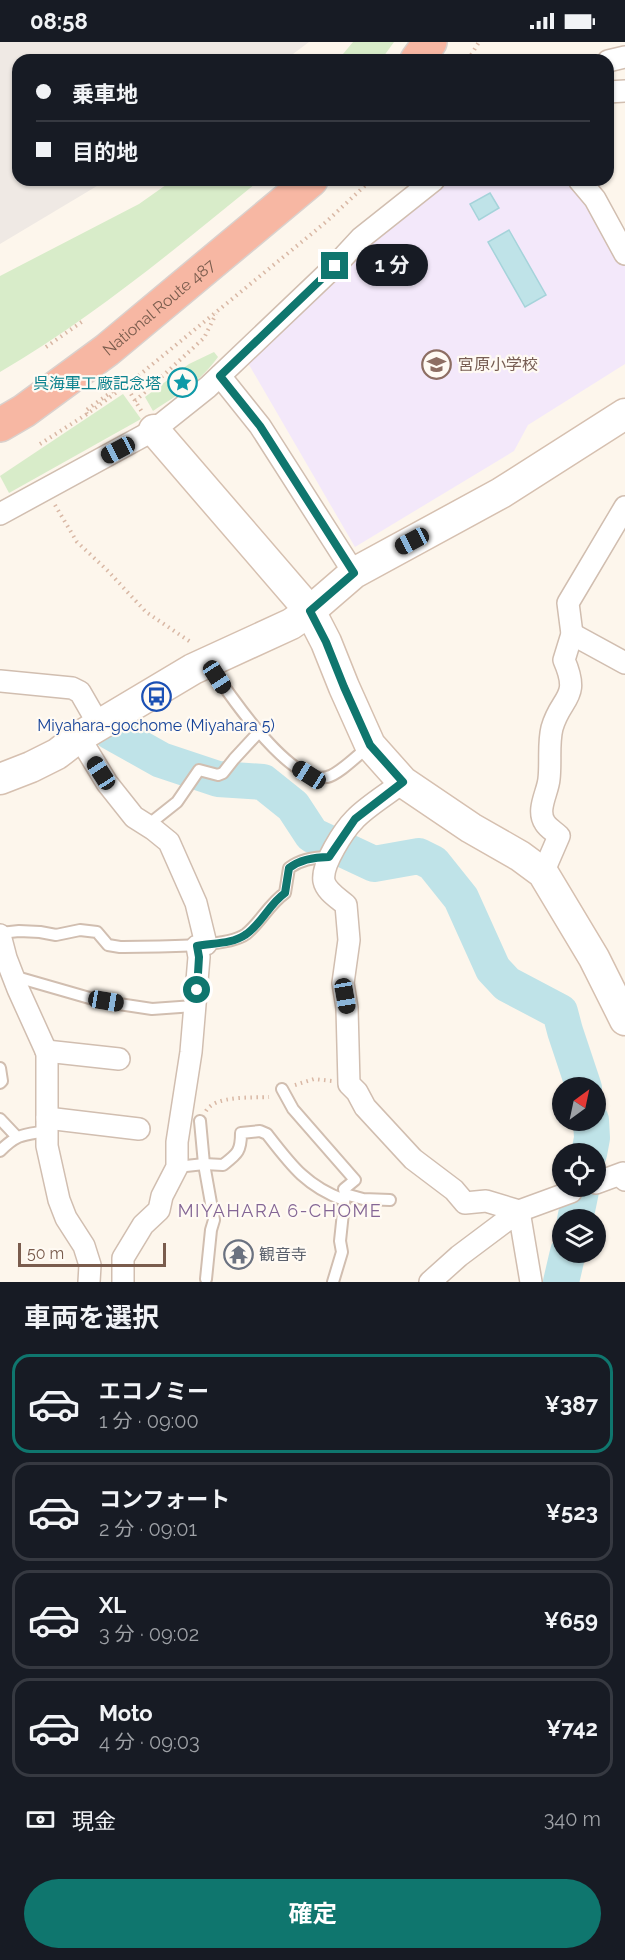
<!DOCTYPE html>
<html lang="ja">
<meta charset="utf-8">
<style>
body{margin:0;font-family:Raleway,"Noto Sans JP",sans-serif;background:#20242c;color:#f1f3f6;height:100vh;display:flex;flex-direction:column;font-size:22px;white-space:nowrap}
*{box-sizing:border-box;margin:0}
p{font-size:20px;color:#9ea1a6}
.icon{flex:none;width:33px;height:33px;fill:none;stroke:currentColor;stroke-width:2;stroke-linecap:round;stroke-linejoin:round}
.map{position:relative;height:1240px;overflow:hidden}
.drawer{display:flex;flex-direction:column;background:#171b24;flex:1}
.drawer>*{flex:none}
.guide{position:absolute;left:12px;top:12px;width:602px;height:132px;border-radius:18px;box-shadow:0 2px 4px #0004;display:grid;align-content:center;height:132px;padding:0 24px;background:#171b24}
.needle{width:39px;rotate:33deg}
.controls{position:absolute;left:552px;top:1035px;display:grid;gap:12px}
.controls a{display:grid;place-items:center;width:54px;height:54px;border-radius:50%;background:#171b24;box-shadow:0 2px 4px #0004;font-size:30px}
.scale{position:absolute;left:18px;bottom:15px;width:148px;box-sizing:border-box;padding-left:6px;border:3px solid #7a5c4d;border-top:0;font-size:16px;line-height:21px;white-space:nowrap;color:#7a5c4d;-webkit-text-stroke:4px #fffaf3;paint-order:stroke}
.end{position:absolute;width:27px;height:27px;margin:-14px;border:8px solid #0f766e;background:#fff;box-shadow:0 0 0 3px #fff}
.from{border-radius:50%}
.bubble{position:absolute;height:42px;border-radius:21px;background:#171b24;box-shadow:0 2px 4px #0004;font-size:20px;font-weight:700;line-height:42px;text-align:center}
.car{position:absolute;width:18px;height:36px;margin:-18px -9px;border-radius:8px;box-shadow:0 0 4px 2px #0007;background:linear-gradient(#222 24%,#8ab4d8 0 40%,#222 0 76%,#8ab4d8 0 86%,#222 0)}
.guide b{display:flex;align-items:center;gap:21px;height:57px;font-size:22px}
.guide b+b{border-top:2px solid #363941}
.guide i{width:15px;height:15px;background:#f1f3f6}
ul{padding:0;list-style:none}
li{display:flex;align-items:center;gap:18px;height:99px;margin:0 12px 9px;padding:0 12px;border:3px solid #363941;border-radius:18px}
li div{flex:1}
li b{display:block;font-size:22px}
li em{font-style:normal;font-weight:700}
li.on{border-color:#0f766e}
li>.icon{width:54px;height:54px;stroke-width:1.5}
h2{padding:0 24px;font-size:27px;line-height:72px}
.pay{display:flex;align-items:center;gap:15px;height:66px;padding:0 24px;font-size:22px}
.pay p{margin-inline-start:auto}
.cta{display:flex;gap:12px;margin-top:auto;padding:12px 24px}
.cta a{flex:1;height:69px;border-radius:36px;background:#0f766e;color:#fff;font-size:24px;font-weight:700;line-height:69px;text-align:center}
.status{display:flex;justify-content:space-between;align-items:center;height:42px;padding:0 30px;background:#171b24;direction:ltr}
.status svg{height:16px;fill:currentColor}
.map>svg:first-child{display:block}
</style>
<div class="status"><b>08:58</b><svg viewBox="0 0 49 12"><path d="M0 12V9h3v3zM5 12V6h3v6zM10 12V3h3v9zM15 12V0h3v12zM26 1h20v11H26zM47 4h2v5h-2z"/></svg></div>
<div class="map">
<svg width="625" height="1240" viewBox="0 0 625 1240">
<rect width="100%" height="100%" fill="#fdf6ec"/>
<polygon fill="#efe9e4" points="0,0 309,0 285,18 18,18 18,138 107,138 0,202"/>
<polygon fill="#f3e8fa" points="453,138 529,138 533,143 543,138 576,138 625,213 625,322 528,383 514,409 355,505 248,321 395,175"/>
<g fill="#d8ecc9">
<polygon points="353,0 394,0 381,18 338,18"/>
<path d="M173 138H260C176 206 93 276 0 330V234L139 162Z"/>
<path d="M214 310 218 315C200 340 179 352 153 369L145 355 189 322Z"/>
<polygon points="123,352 141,377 9,451 0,434"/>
</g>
<g fill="#bfe3e8" stroke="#a5d3da" stroke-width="1.5">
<polygon points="490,151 499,166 479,178 470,162"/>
<polygon points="509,188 546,253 525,265 488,200"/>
</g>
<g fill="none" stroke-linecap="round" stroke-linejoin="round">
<g stroke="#bfe3e8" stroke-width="36">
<polyline points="111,690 161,718 218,737 263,740 293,764 312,793 374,822 419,814 433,821 461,856 493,927 507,942 560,970 565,989 584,1046"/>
<polyline points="589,1112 592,1096 591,1078"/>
<polyline points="575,1178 582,1144"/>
<polyline points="561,1240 568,1210"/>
</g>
<defs>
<g id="lane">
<path d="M208 621C226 648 290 744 327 735 338 733 359 712 368 705"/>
<polyline points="148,783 177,760 199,728 218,733 223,731 234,717 259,690"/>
<path d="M0 891 19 889 40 890 56 893 80 888 97 890 108 903 120 905C148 904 226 907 246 892 261 880 269 862 285 851L289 826C301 817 314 815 329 815"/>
<polyline points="13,934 93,957 119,962 152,967 194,964"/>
<polyline points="0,1026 2,1039 0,1041"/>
<polyline points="282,1047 293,1067 355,1138 344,1147 345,1152 340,1199 342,1210 333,1240"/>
<polyline points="0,1077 17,1095"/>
<polyline points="200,1079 204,1122 214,1178 211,1188 206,1237"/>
<path d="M0 1109C18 1091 24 1093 47 1089"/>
<path d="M177 1125 204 1122 223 1123C237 1112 241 1110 241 1091L260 1089 267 1092C291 1123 306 1144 344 1158"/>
<polyline points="345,1152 363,1157 390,1158"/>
</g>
<g id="street">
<polyline points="608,19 625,15"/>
<polyline points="608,50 625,49"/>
<polyline points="579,138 595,157 625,212"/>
<polyline points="220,334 260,384 354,531"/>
<polyline points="0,472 154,388 208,345 335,224 361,196 434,138"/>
<polyline points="572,592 625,621"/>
<polyline points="0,639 72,646 80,650 99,683"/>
<polyline points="79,695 107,741 134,775 153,787 169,800 196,861 206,902"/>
<path d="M403 740C389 751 366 765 355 777 344 788 321 823 324 839 326 849 338 856 346 863L349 898 343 941 347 966 349 1042 357 1050 365 1065 413 1117 454 1148 465 1161 486 1159 519 1169 571 1150"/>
<path d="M543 831 559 794C555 790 548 786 545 781 536 768 548 750 549 737 551 720 548 702 552 686 561 654 581 657 564 618L572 592 568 561 625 465"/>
<polyline points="0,893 6,916 18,947 47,1011 47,1104 59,1158 66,1176 84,1204 90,1223 89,1240"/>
<polyline points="46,1009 119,1017"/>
<polyline points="47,1076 139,1087"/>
<polyline points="596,1141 623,1131 625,1138"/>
<polyline points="123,1240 123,1216 143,1183 159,1168 162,1154 177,1125 177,1100 191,1010 199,915 197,904"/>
<polyline points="430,1240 459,1214 519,1169 531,1240"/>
</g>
<g id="secondary">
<polyline points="154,388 310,569 326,600 344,645 370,703 403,740 471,786 520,814 543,831 594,916 625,978"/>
<polyline points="0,737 31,725 57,712 79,695 193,627 291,582 310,569 354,531 501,451 625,372"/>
</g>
<g id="highway">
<polyline points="417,18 430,0"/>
<path id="s1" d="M0 383 24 369 107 308 311 138"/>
</g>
</defs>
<use href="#lane" stroke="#d1beb0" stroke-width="14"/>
<use href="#street" stroke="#d1beb0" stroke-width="24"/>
<use href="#secondary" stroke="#d6c0b0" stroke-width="33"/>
<use href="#highway" stroke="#dad1cd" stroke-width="36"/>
<g stroke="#d9b8a5" stroke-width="4" stroke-dasharray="1.5 4.5" stroke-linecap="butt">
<polyline points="468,18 479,0"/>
<polyline points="46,305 83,279"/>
<polyline points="131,352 142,370"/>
<polyline points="135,359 204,296 216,272"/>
<polyline points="87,372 85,369 124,341"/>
<polyline points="40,402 87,372 132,339 326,180 371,138"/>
<polyline points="55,463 77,500 107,528 146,570 192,601"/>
<polyline points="295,1043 314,1037 332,1039"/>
<path d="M206 1069C215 1053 253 1056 269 1055"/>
</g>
<use href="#lane" stroke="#fff" stroke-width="10"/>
<use href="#street" stroke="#fff" stroke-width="21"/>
<use href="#secondary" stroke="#fff" stroke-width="30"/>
<use href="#highway" stroke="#f7b7a3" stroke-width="33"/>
</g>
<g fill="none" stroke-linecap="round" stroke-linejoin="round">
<path stroke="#0f766e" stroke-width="8" d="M197 948 199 915 197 904C212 901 232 902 245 893 261 883 269 862 285 851L289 826C301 817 314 815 329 815L355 777 403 740 370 703 344 645 326 600 310 569 354 531 260 384 220 334 335 224"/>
</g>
<defs>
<symbol id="school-ring" viewBox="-11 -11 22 22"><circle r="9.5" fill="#fffaf3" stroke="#8d6e63" stroke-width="1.5"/><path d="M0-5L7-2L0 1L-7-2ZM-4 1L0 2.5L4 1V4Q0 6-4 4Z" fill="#8d6e63"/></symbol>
<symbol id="sight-ring" viewBox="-11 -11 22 22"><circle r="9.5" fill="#fffaf3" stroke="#0f9aa8" stroke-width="1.5"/><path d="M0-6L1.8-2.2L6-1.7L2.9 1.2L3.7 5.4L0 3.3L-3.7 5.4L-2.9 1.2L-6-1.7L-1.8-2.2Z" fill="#0f9aa8"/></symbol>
<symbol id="bus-ring" viewBox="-11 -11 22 22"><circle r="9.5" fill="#fffaf3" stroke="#1a4fb4" stroke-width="1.5"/><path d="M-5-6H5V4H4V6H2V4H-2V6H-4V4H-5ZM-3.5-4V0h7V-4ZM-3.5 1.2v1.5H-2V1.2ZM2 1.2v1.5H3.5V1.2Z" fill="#1a4fb4"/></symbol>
<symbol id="temple-ring" viewBox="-11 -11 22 22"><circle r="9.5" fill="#fffaf3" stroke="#6b7280" stroke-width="1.5"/><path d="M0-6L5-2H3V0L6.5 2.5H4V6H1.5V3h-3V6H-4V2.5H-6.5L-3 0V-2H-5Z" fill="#6b7280"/></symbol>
</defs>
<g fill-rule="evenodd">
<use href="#school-ring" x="420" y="306" width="33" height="33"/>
<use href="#sight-ring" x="166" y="324" width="33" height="33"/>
<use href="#bus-ring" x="140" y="638" width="33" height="33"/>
<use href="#temple-ring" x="222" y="1196" width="33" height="33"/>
</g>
<g text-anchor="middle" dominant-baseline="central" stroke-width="4.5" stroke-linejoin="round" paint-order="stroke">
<g font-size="16" fill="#7a5c4d" stroke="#fffaf3">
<text stroke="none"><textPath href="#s1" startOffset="198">National Route 487</textPath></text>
</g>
<g font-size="16" fill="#785e54" stroke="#fffaf3" text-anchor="start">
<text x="458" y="322">宮原小学校</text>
</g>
<g font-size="16" fill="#0d838f" stroke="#fffaf3" text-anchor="end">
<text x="161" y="341">呉海軍工廠記念塔</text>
</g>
<g font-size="16" fill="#164399" stroke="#fffaf3">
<text x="156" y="683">Miyahara-gochome (Miyahara 5)</text>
</g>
<g font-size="16" fill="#5b616d" stroke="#fffaf3" text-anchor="start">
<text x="259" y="1212">観音寺</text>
</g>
<g font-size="18" letter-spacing="1.5" fill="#846695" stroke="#fffaf3">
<text x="280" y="1168">MIYAHARA 6-CHOME</text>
</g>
</g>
</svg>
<div class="controls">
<a><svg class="needle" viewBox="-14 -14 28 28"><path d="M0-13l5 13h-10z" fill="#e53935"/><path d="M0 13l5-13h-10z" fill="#9ea1a6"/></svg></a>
<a><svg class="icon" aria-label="locate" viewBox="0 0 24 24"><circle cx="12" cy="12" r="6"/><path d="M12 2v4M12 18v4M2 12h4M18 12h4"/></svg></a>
<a><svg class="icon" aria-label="layers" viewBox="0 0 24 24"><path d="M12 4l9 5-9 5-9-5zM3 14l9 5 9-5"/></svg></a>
</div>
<div class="scale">50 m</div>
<i class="end from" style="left:197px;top:948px"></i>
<i class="end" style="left:335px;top:224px"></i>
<div class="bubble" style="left:356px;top:202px;width:72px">1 分</div>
<i class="car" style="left:118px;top:408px;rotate:242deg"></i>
<i class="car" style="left:412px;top:499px;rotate:242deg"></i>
<i class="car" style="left:217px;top:635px;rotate:147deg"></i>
<i class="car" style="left:101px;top:731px;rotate:327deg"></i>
<i class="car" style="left:309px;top:733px;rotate:302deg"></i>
<i class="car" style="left:345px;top:954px;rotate:170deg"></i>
<i class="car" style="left:106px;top:959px;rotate:100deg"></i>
<div class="guide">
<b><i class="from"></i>乗車地</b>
<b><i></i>目的地</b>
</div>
</div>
<section class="drawer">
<h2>車両を選択</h2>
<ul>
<li class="on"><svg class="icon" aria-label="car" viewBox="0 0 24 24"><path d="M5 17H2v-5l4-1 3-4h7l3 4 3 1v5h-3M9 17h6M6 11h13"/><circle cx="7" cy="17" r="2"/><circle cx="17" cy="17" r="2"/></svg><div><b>エコノミー</b><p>1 分 · 09:00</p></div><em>¥387</em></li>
<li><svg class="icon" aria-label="car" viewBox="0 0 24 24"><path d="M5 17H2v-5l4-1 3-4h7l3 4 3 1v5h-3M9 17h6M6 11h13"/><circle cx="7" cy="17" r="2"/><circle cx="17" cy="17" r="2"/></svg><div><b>コンフォート</b><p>2 分 · 09:01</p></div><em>¥523</em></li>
<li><svg class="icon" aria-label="car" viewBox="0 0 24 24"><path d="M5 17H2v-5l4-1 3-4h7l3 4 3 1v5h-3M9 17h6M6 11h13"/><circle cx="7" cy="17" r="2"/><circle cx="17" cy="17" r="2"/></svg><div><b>XL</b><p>3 分 · 09:02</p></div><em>¥659</em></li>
<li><svg class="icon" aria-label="car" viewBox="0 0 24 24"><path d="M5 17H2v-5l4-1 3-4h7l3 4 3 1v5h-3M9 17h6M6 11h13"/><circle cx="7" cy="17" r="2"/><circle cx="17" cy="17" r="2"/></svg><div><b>Moto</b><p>4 分 · 09:03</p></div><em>¥742</em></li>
</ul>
<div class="pay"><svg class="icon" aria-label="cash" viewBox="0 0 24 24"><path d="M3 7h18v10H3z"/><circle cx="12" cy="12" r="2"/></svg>現金<p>340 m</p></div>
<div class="cta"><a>確定</a></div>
</section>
